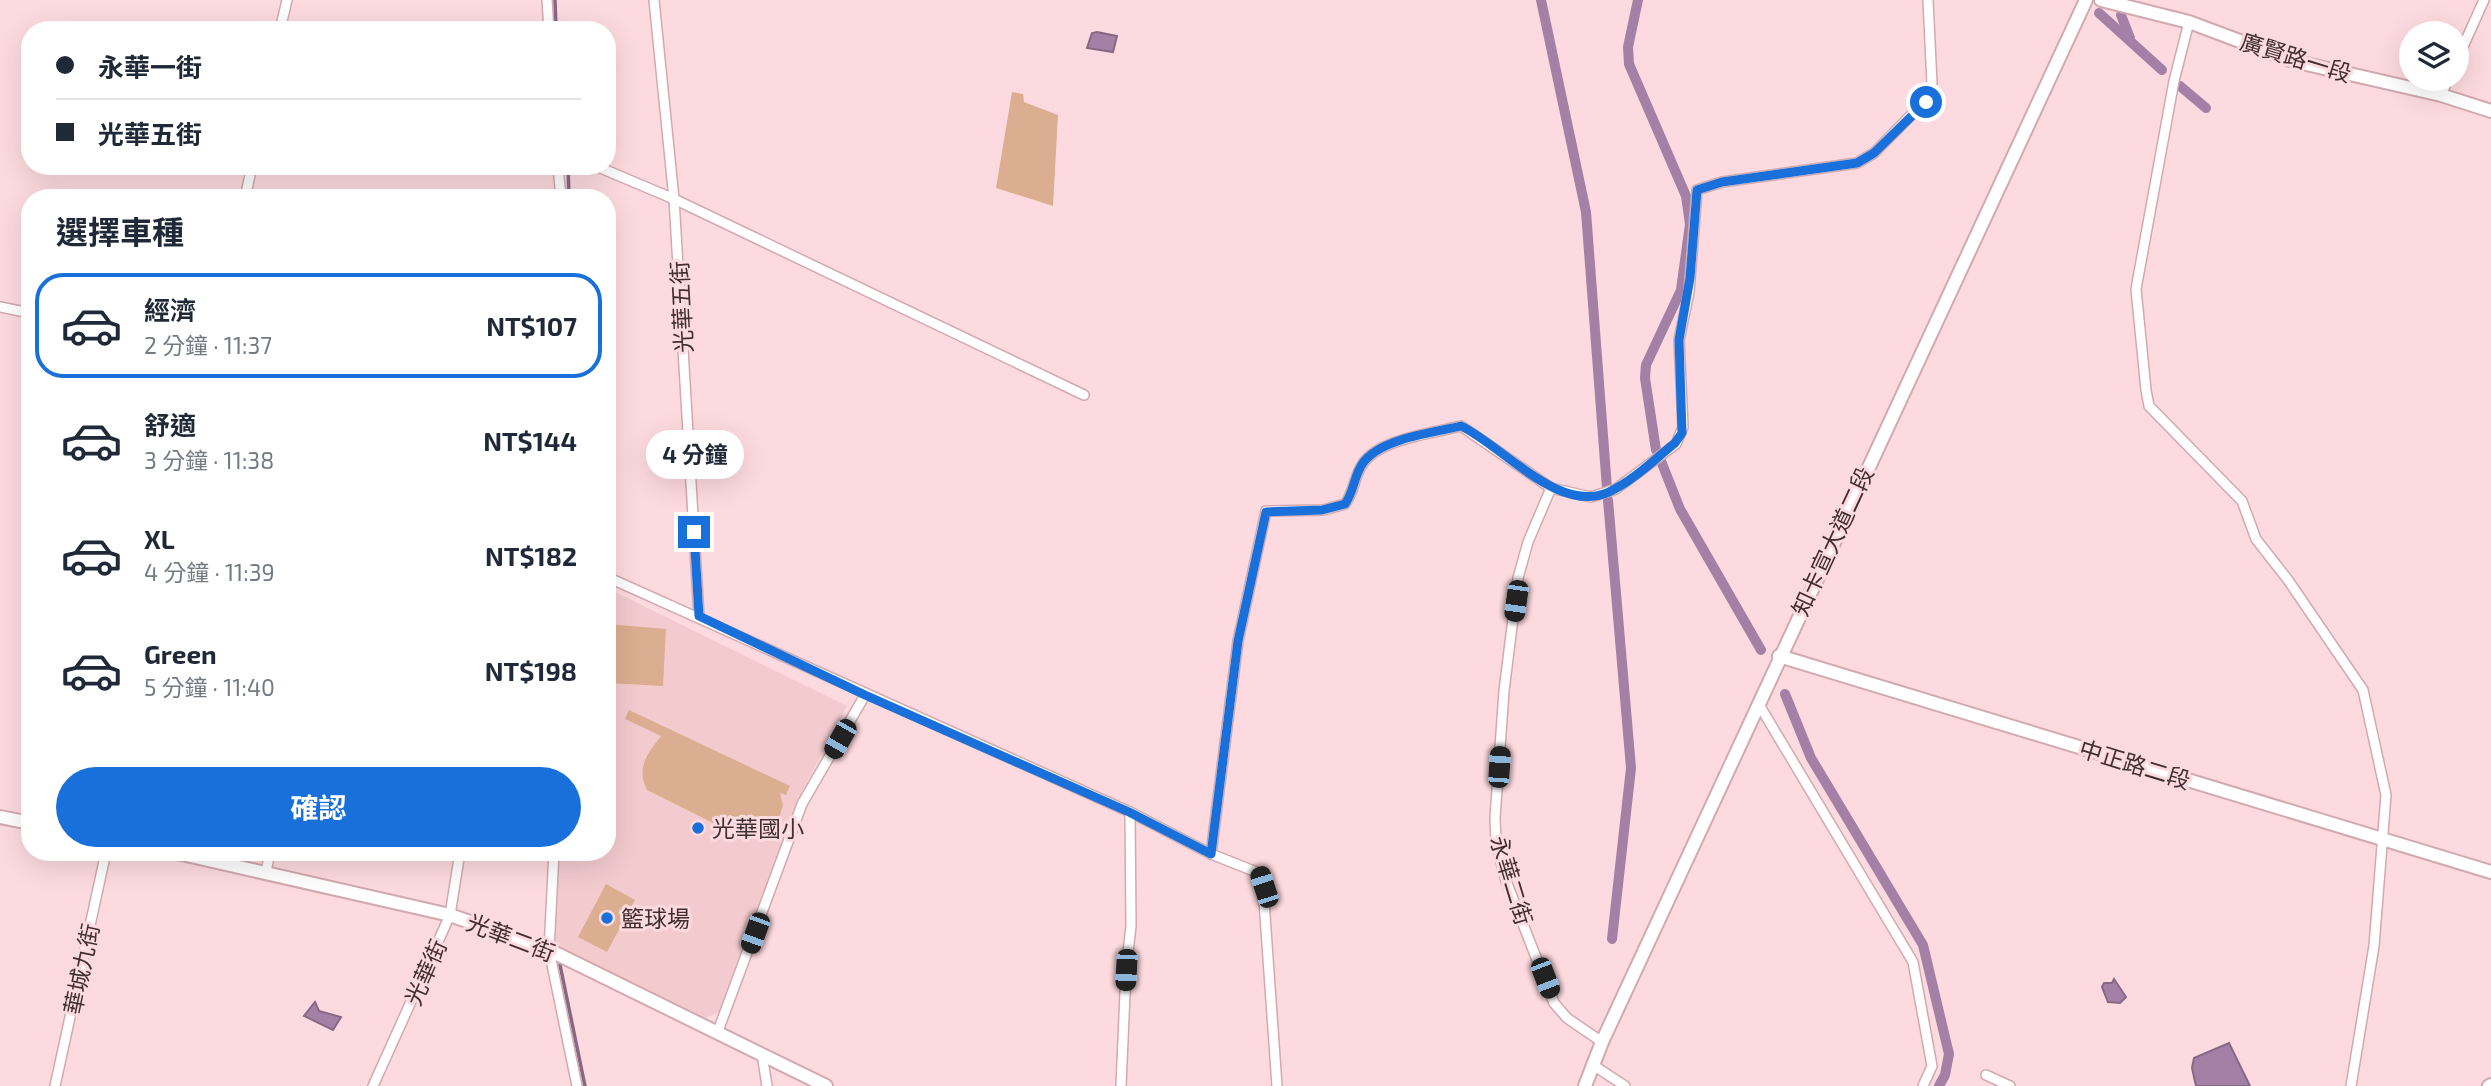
<!DOCTYPE html>
<html lang="zh-TW">
<meta charset="utf-8">
<style>
body{margin:0;font-family:"Exo 2","Noto Sans TC",sans-serif;background:#f6f6f7;color:#1f2937;height:100vh;display:flex;flex-direction:column;font-size:26px;white-space:nowrap}
*{box-sizing:border-box;margin:0}
p{font-size:23px;color:#747a83}
.icon{flex:none;width:38px;height:38px;fill:none;stroke:currentColor;stroke-width:2;stroke-linecap:round;stroke-linejoin:round}
.map{position:relative;flex:1;overflow:hidden}
.sheet{position:absolute;left:21px;top:189px;width:595px;height:672px;display:flex;flex-direction:column;background:#fff;border-radius:28px;box-shadow:0 7px 28px #0002}
.sheet>*{flex:none}
.banner{position:absolute;left:21px;top:21px;width:595px;height:154px;border-radius:28px;box-shadow:0 7px 28px #0002;display:grid;align-content:center;height:154px;padding:0 35px;background:#fff}
.buttons{position:absolute;left:2399px;top:21px;display:grid;gap:14px}
.buttons a{display:grid;place-items:center;width:70px;height:70px;border-radius:50%;background:#fff;box-shadow:0 7px 28px #0002;font-size:35px}
.end{position:absolute;width:32px;height:32px;margin:-16px;border:9px solid #1a70da;background:#fff;box-shadow:0 0 0 4px #fff}
.from{border-radius:50%}
.bubble{position:absolute;height:49px;border-radius:24px;background:#fff;box-shadow:0 7px 28px #0002;font-size:23px;font-weight:700;line-height:49px;text-align:center}
.car{position:absolute;width:21px;height:42px;margin:-21px -10px;border-radius:9px;box-shadow:0 0 5px 2px #0007;background:linear-gradient(#222 24%,#8ab4d8 0 40%,#222 0 76%,#8ab4d8 0 86%,#222 0)}
.banner b{display:flex;align-items:center;gap:24px;height:66px;font-size:26px}
.banner b+b{border-top:2px solid #e0e1e3}
.banner i{width:18px;height:18px;background:#1f2937}
ul{padding:0;list-style:none}
li{display:flex;align-items:center;gap:21px;height:105px;margin:0 14px 10px;padding:0 21px;border:4px solid transparent;border-radius:28px}
li div{flex:1}
li b{display:block;font-size:26px}
li em{font-style:normal;font-weight:700}
li.selected{border-color:#1a70da}
li>.icon{width:63px;height:63px;stroke-width:1.5}
h2{padding:0 35px;font-size:32px;line-height:84px}
.button{display:flex;gap:14px;margin-top:auto;padding:14px 35px}
.button a{flex:1;height:80px;border-radius:42px;background:#1a70da;color:#fff;font-size:28px;font-weight:700;line-height:80px;text-align:center}
.map>svg:first-child{display:block}
</style>
<div class="map">
<svg width="2491" height="1086" viewBox="0 0 2491 1086">
<rect width="100%" height="100%" fill="#fddadf"/>
<polygon fill="#f3cbcf" points="607,588 847,706 796,803 727,1010 704,1018 548,942 555,852 607,852"/>
<g fill="#dcae91">
<polygon points="1012,92 1023,94 1024,102 1058,115 1053,206 996,188"/>
<polygon points="607,624 666,629 663,686 607,683"/>
<path d="M629 710 790 786 786 795 780 793 783 805 780 815 763 835 753 838 733 833 647 790C636 768 647 754 661 736L625 719Z"/>
<polygon points="606,884 635,900 607,952 578,937"/>
</g>
<g fill="#a480a7" stroke="#866884" stroke-width="2">
<polygon points="1097,32 1117,36 1113,52 1087,48 1092,33"/>
<polygon points="2114,979 2126,997 2120,1003 2108,1002 2102,987 2104,983 2112,983"/>
<polygon points="315,1002 319,1011 341,1017 333,1030 304,1016"/>
<polygon points="2229,1043 2250,1086 2196,1086 2192,1068 2194,1058"/>
</g>
<g fill="none" stroke-linecap="round" stroke-linejoin="round">
<g stroke="#866884" stroke-width="3.5">
<polyline points="555,0 556,30"/>
<polyline points="568,166 569,198"/>
<polyline points="560,965 585,1086"/>
</g>
<g stroke="#a480a7" stroke-width="10">
<polyline points="1541,0 1586,212 1607,488"/>
<polyline points="1638,0 1628,47 1629,64 1686,196 1690,224 1681,290 1646,365 1645,378 1656,450"/>
<polyline points="2099,13 2162,70"/>
<polyline points="2121,15 2130,38"/>
<polyline points="2180,86 2206,108"/>
<polyline points="1661,461 1680,509 1761,650"/>
<polyline points="1608,500 1631,768 1612,939"/>
<polyline points="1785,694 1811,758 1923,945 1949,1054 1945,1075 1939,1086"/>
</g>
<defs>
<g id="street">
<polyline points="547,0 549,30"/>
<polyline points="654,0 674,199 699,616"/>
<polyline points="2189,22 2174,81 2136,289 2146,390 2149,406 2242,501 2256,539 2288,580 2363,690 2386,795 2374,946 2351,1086"/>
<polyline points="280,30 287,0"/>
<polyline points="2457,60 2484,0"/>
<polyline points="2441,95 2448,79"/>
<polyline points="558,166 561,198"/>
<polyline points="596,166 674,199 1084,395"/>
<polyline points="245,198 252,166"/>
<polyline points="0,307 30,313"/>
<polyline points="1551,488 1528,542 1518,578 1504,691 1495,818 1496,842 1506,881 1554,1003 1567,1018 1602,1042"/>
<polyline points="607,577 1130,812 1211,854 1259,873 1263,887 1277,1086"/>
<polyline points="1758,703 1913,962 1932,1066 1923,1086"/>
<polyline points="554,852 549,950 577,1086"/>
<path d="M1211 854 1238 641 1266 511 1323 510 1345 504C1354 492 1354 477 1362 465 1377 439 1434 433 1461 426L1551 488 1591 497 1616 489 1676 444 1683 427 1679 340 1689 292 1697 190 1722 182 1857 163 1874 153 1930 96 1932 84 1928 0"/>
<polyline points="266,872 270,852"/>
<polyline points="718,1031 802,804 865,695"/>
<polyline points="762,1054 767,1086"/>
<polyline points="1593,1065 1625,1086"/>
<polyline points="1986,1075 2010,1086"/>
<polyline points="55,1086 106,852"/>
<polyline points="373,1086 450,915 460,852"/>
<polyline points="1121,1086 1126,970 1131,926 1130,812"/>
</g>
<g id="secondary">
<polyline points="2101,0 2189,22 2293,61 2441,95 2491,111"/>
<polyline points="1779,656 2491,872"/>
<polyline points="0,817 30,823"/>
<polyline points="173,852 450,915 549,950 826,1086"/>
<polyline points="1585,1086 1602,1042 2086,0"/>
<polyline points="2489,1086 2491,1085"/>
</g>
</defs>
<use href="#street" stroke="#d2a9af" stroke-width="12"/>
<use href="#secondary" stroke="#d2a9af" stroke-width="16"/>
<use href="#street" stroke="#fff" stroke-width="9"/>
<use href="#secondary" stroke="#fff" stroke-width="12"/>
</g>
<g fill="none" stroke-linecap="round" stroke-linejoin="round">
<path stroke="#1a70da" stroke-width="9" d="M694 532 699 616 865 695 1129 812 1211 854 1238 641 1266 512 1322 510 1345 504C1354 492 1354 475 1363 463 1381 438 1433 433 1461 426 1503 446 1559 515 1609 492 1633 481 1655 459 1675 443L1682 433 1679 340 1690 278 1697 190 1722 182 1857 163 1874 153 1926 102"/>
</g>
<g fill="#1a70da" stroke="#fddadf" stroke-width="2.5">
<circle cx="698" cy="828" r="7"/>
<circle cx="607" cy="918" r="7"/>
</g>
<g text-anchor="middle" dominant-baseline="central" stroke-width="6" stroke-linejoin="round" paint-order="stroke">
<g font-size="23" fill="#403033" stroke="#fddadf">
<text transform="translate(2296 57) rotate(17)">廣賢路一段</text>
<text transform="translate(681 307) rotate(-93)">光華五街</text>
<text transform="translate(1832 541) rotate(-65)">知卡宣大道二段</text>
<text transform="translate(2135 764) rotate(17)">中正路二段</text>
<text transform="translate(1512 880) rotate(73)">永華二街</text>
<text transform="translate(511 937) rotate(21)">光華二街</text>
<text transform="translate(81 969) rotate(-78)">華城九街</text>
<text transform="translate(425 972) rotate(-66)">光華街</text>
</g>
<g font-size="23" fill="#403033" stroke="#fddadf" text-anchor="start">
<text x="712" y="828">光華國小</text>
<text x="621" y="918">籃球場</text>
</g>
</g>
</svg>
<div class="buttons">
<a><svg class="icon" aria-label="layers" viewBox="0 0 24 24"><path d="M12 4l9 5-9 5-9-5zM3 14l9 5 9-5"/></svg></a>
</div>
<i class="end from" style="left:1926px;top:102px"></i>
<i class="end" style="left:694px;top:532px"></i>
<div class="bubble" style="left:646px;top:430px;width:98px">4 分鐘</div>
<i class="car" style="left:1516px;top:601px;rotate:188deg"></i>
<i class="car" style="left:840px;top:739px;rotate:210deg"></i>
<i class="car" style="left:1499px;top:767px;rotate:4deg"></i>
<i class="car" style="left:1264px;top:887px;rotate:342deg"></i>
<i class="car" style="left:755px;top:933px;rotate:200deg"></i>
<i class="car" style="left:1126px;top:970px;rotate:183deg"></i>
<i class="car" style="left:1545px;top:978px;rotate:159deg"></i>
<div class="banner">
<b><i class="from"></i>永華一街</b>
<b><i></i>光華五街</b>
</div>
<section class="sheet">
<h2>選擇車種</h2>
<ul>
<li class="selected"><svg class="icon" aria-label="car" viewBox="0 0 24 24"><path d="M5 17H2v-5l4-1 3-4h7l3 4 3 1v5h-3M9 17h6M6 11h13"/><circle cx="7" cy="17" r="2"/><circle cx="17" cy="17" r="2"/></svg><div><b>經濟</b><p>2 分鐘 · 11:37</p></div><em>NT$107</em></li>
<li><svg class="icon" aria-label="car" viewBox="0 0 24 24"><path d="M5 17H2v-5l4-1 3-4h7l3 4 3 1v5h-3M9 17h6M6 11h13"/><circle cx="7" cy="17" r="2"/><circle cx="17" cy="17" r="2"/></svg><div><b>舒適</b><p>3 分鐘 · 11:38</p></div><em>NT$144</em></li>
<li><svg class="icon" aria-label="car" viewBox="0 0 24 24"><path d="M5 17H2v-5l4-1 3-4h7l3 4 3 1v5h-3M9 17h6M6 11h13"/><circle cx="7" cy="17" r="2"/><circle cx="17" cy="17" r="2"/></svg><div><b>XL</b><p>4 分鐘 · 11:39</p></div><em>NT$182</em></li>
<li><svg class="icon" aria-label="car" viewBox="0 0 24 24"><path d="M5 17H2v-5l4-1 3-4h7l3 4 3 1v5h-3M9 17h6M6 11h13"/><circle cx="7" cy="17" r="2"/><circle cx="17" cy="17" r="2"/></svg><div><b>Green</b><p>5 分鐘 · 11:40</p></div><em>NT$198</em></li>
</ul>
<div class="button"><a>確認</a></div>
</section>
</div>
